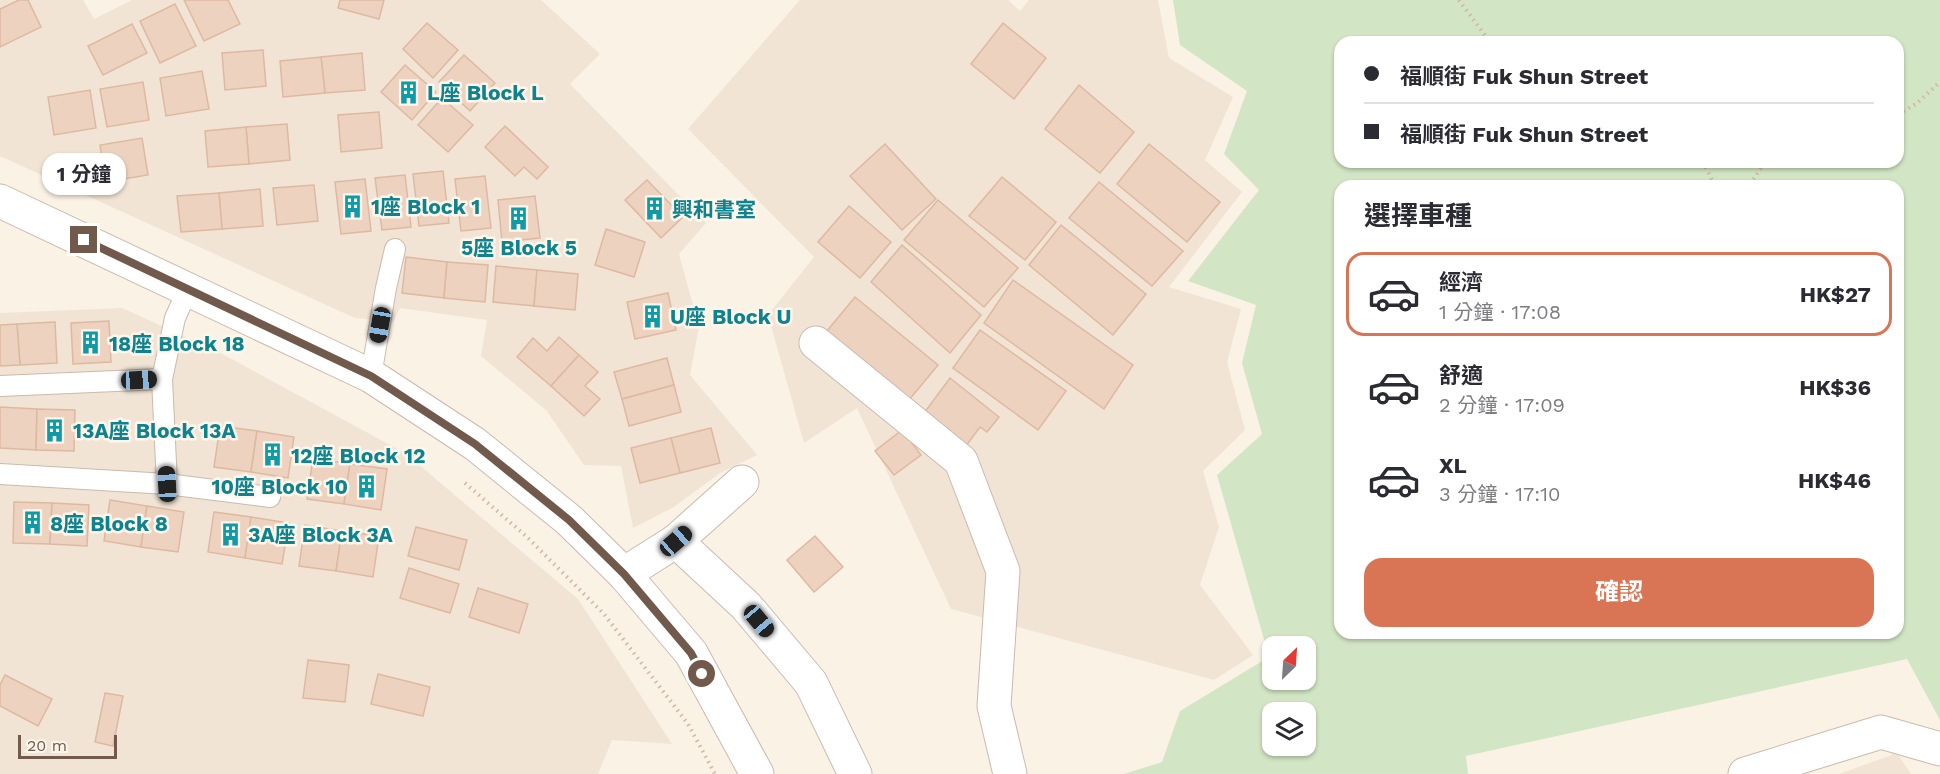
<!DOCTYPE html>
<html lang="zh-TW">
<meta charset="utf-8">
<style>
body{margin:0;font-family:"Work Sans","Noto Sans TC",sans-serif;background:#f2f2f3;color:#2b2b33;height:100vh;display:flex;flex-direction:column;font-size:22px;white-space:nowrap}
*{box-sizing:border-box;margin:0}
p{font-size:20px;color:#7c7c81}
.icon{flex:none;width:33px;height:33px;fill:none;stroke:currentColor;stroke-width:2;stroke-linecap:round;stroke-linejoin:round}
.map{position:relative;flex:1;overflow:hidden}
.details{position:absolute;left:1334px;top:180px;width:570px;height:459px;display:flex;flex-direction:column;background:#fff;border-radius:18px;box-shadow:0 2px 4px #0004}
.details>*{flex:none}
.guide{position:absolute;left:1334px;top:36px;width:570px;height:132px;border-radius:18px;box-shadow:0 2px 4px #0004;display:grid;align-content:center;height:132px;padding:0 30px;background:#fff}
.needle{width:39px;rotate:25deg}
.controls{position:absolute;left:1262px;top:636px;display:grid;gap:12px}
.controls a{display:grid;place-items:center;width:54px;height:54px;border-radius:12px;background:#fff;box-shadow:0 2px 4px #0004;font-size:30px}
.scale{position:absolute;left:18px;bottom:15px;width:99px;box-sizing:border-box;padding-left:6px;border:3px solid #715a4c;border-top:0;font-size:16px;line-height:21px;white-space:nowrap;color:#715a4c;-webkit-text-stroke:4px #fdf6eb;paint-order:stroke}
.end{position:absolute;width:27px;height:27px;margin:-14px;border:8px solid #715a4c;background:#fff;box-shadow:0 0 0 3px #fff}
.from{border-radius:50%}
.bubble{position:absolute;height:42px;border-radius:18px;background:#fff;box-shadow:0 2px 4px #0004;font-size:20px;font-weight:700;line-height:42px;text-align:center}
.car{position:absolute;width:18px;height:36px;margin:-18px -9px;border-radius:8px;box-shadow:0 0 4px 2px #0007;background:linear-gradient(#222 24%,#8ab4d8 0 40%,#222 0 76%,#8ab4d8 0 86%,#222 0)}
.guide b{display:flex;align-items:center;gap:21px;height:57px;font-size:22px}
.guide b+b{border-top:2px solid #e1e1e2}
.guide i{width:15px;height:15px;background:#2b2b33}
ul{padding:0;list-style:none}
li{display:flex;align-items:center;gap:18px;height:84px;margin:0 12px 9px;padding:0 18px;border:3px solid transparent;border-radius:18px}
li div{flex:1}
li b{display:block;font-size:22px}
li em{font-style:normal;font-weight:700}
li.on{border-color:#d97554}
li>.icon{width:54px;height:54px;stroke-width:1.5}
h2{padding:0 30px;font-size:27px;line-height:72px}
.button{display:flex;gap:12px;margin-top:auto;padding:12px 30px}
.button a{flex:1;height:69px;border-radius:18px;background:#d97554;color:#fff;font-size:24px;font-weight:700;line-height:69px;text-align:center}
.map>svg:first-child{display:block}
</style>
<div class="map">
<svg width="1940" height="774" viewBox="0 0 1940 774">
<rect width="100%" height="100%" fill="#faf2e5"/>
<g fill="#f1e4d4">
<polygon points="0,0 83,0 94,19 132,0 541,0 600,54 570,84 706,223 679,254 699,327 690,375 757,455 720,473 674,507 633,528 621,466 584,465 546,410 481,356 487,320 400,308 393,322 355,318 0,156"/>
<polygon points="800,0 1008,0 1020,11 1029,0 1158,0 1169,58 1233,97 1205,160 1242,192 1169,287 1241,309 1227,362 1245,430 1203,471 1219,527 1200,585 1253,655 1214,680 951,609 857,408 804,443 768,315 814,257 688,129"/>
<polygon points="122,308 215,350 405,453 578,599 672,744 612,740 598,774 0,774 0,313"/>
<polygon points="1897,753 1911,774 1839,774"/>
</g>
<path fill="#d2e6c5" fill-rule="evenodd" d="M1173 0H1940V720L1907 659 1466 756 1468 774H1124L1162 762 1180 711 1269 657 1217 475 1262 434 1242 363 1256 305 1188 281 1259 190 1224 154 1247 91 1180 45ZM1340 42H1898V162H1340ZM1340 186H1898V633H1340ZM1272 646H1305V680H1272ZM1272 712H1305V746H1272Z"/>
<g fill="#edd2bf" stroke="#deb9a1" stroke-width="1.5">
<polygon points="19,0 28,0 41,27 0,47 0,9"/>
<polygon points="184,0 228,0 240,24 204,41"/>
<polygon points="340,0 384,0 379,19 338,8"/>
<polygon points="175,4 196,46 160,63 140,21"/>
<polygon points="427,23 458,50 433,78 403,49"/>
<polygon points="1003,23 1046,58 1014,99 971,64"/>
<polygon points="132,24 147,53 103,75 88,46"/>
<polygon points="263,50 266,86 225,90 222,53"/>
<polygon points="362,53 365,90 325,93 321,57"/>
<polygon points="464,55 495,83 470,111 439,82"/>
<polygon points="321,57 325,93 283,97 280,61"/>
<polygon points="405,65 436,92 412,120 381,92"/>
<polygon points="202,71 209,109 166,116 160,78"/>
<polygon points="143,82 149,120 107,127 100,89"/>
<polygon points="1079,85 1134,132 1100,173 1045,129"/>
<polygon points="90,90 96,128 54,135 48,97"/>
<polygon points="442,98 473,125 448,152 418,125"/>
<polygon points="379,112 382,148 341,152 338,115"/>
<polygon points="287,124 290,160 249,164 246,127"/>
<polygon points="505,126 548,167 537,179 524,167 515,176 485,147"/>
<polygon points="246,127 249,164 208,167 205,131"/>
<polygon points="142,138 148,175 106,182 100,145"/>
<polygon points="885,144 936,199 902,230 850,176"/>
<polygon points="1149,144 1220,202 1187,242 1117,184"/>
<polygon points="443,171 449,223 419,226 413,174"/>
<polygon points="405,175 411,227 382,230 375,178"/>
<polygon points="485,176 491,228 461,231 455,179"/>
<polygon points="1002,177 1056,222 1025,260 969,216"/>
<polygon points="365,179 371,231 341,234 335,182"/>
<polygon points="647,180 683,217 661,238 625,200"/>
<polygon points="1099,182 1183,251 1152,286 1069,218"/>
<polygon points="314,185 318,221 277,225 273,188"/>
<polygon points="260,189 263,226 222,229 219,193"/>
<polygon points="219,193 222,229 181,232 177,196"/>
<polygon points="535,196 540,238 502,242 498,200"/>
<polygon points="938,200 1018,268 984,307 904,240"/>
<polygon points="849,206 891,242 860,278 818,242"/>
<polygon points="1061,225 1146,294 1113,335 1029,265"/>
<polygon points="606,229 645,242 634,277 595,265"/>
<polygon points="902,245 981,315 950,353 871,282"/>
<polygon points="406,257 447,262 444,298 402,293"/>
<polygon points="447,262 488,265 485,302 444,298"/>
<polygon points="496,266 537,270 534,306 493,302"/>
<polygon points="537,270 578,274 575,310 534,306"/>
<polygon points="1013,280 1133,365 1104,409 984,323"/>
<polygon points="668,293 676,330 635,339 627,302"/>
<polygon points="855,297 938,365 904,406 822,337"/>
<polygon points="109,321 111,362 73,364 71,323"/>
<polygon points="55,322 57,363 20,365 17,324"/>
<polygon points="17,324 20,365 0,366 0,325"/>
<polygon points="980,330 1066,391 1038,430 953,368"/>
<polygon points="559,337 579,355 551,386 517,357 533,338 547,351"/>
<polygon points="579,355 598,372 585,386 600,399 584,416 551,386"/>
<polygon points="667,358 674,385 622,399 614,372"/>
<polygon points="950,378 999,417 987,432 980,427 966,446 924,413"/>
<polygon points="674,385 681,412 629,426 622,399"/>
<polygon points="0,407 37,409 36,450 0,448"/>
<polygon points="37,409 75,410 74,451 36,450"/>
<polygon points="220,426 257,431 251,472 214,467"/>
<polygon points="711,428 720,463 680,473 671,438"/>
<polygon points="902,430 921,455 894,475 875,451"/>
<polygon points="257,431 294,437 288,478 251,472"/>
<polygon points="671,438 680,473 640,483 631,448"/>
<polygon points="313,458 350,464 344,504 307,499"/>
<polygon points="350,464 387,469 381,510 344,504"/>
<polygon points="110,500 147,506 141,547 104,541"/>
<polygon points="14,502 52,503 50,544 13,543"/>
<polygon points="52,503 89,505 87,546 50,544"/>
<polygon points="147,506 184,512 178,552 141,547"/>
<polygon points="214,512 251,517 245,558 208,552"/>
<polygon points="251,517 289,523 282,564 245,558"/>
<polygon points="305,525 342,531 336,571 299,566"/>
<polygon points="416,527 467,540 459,570 408,556"/>
<polygon points="342,531 379,536 373,577 336,571"/>
<polygon points="815,536 843,567 814,592 787,560"/>
<polygon points="409,568 459,584 450,613 400,598"/>
<polygon points="478,588 528,604 519,633 469,617"/>
<polygon points="308,660 349,665 345,702 303,698"/>
<polygon points="378,674 430,687 423,716 371,704"/>
<polygon points="5,675 52,699 38,726 0,706 0,685"/>
<polygon points="105,693 123,696 113,746 95,742"/>
</g>
<g fill="none" stroke-linecap="round" stroke-linejoin="round">
<defs>
<g id="service">
<polyline points="371,376 386,288 395,249"/>
<polyline points="0,386 162,379"/>
<polyline points="0,474 167,484 270,497"/>
<polyline points="167,484 162,379 175,318 188,289"/>
</g>
<g id="minor">
<polyline points="0,201 371,376 475,444 569,520 624,574 691,653 757,774"/>
<polyline points="816,343 961,461 1003,571 994,706 1010,774"/>
<polyline points="676,541 746,606 811,683 855,774"/>
<polyline points="624,574 676,541 742,482"/>
<polyline points="1745,774 1881,732 1940,749"/>
</g>
</defs>
<use href="#service" stroke="#cbbaac" stroke-width="22"/>
<use href="#minor" stroke="#cbbaac" stroke-width="35"/>
<g stroke="#d2b6a2" stroke-width="4" stroke-dasharray="1.5 4.5" stroke-linecap="butt">
<polyline points="1459,0 1487,38 1494,42"/>
<polyline points="1898,114 1916,104 1940,82"/>
<polyline points="1703,162 1715,186"/>
<polyline points="1744,186 1751,183 1765,162"/>
<polyline points="465,483 527,537 604,614 688,724 715,774"/>
</g>
<use href="#service" stroke="#fff" stroke-width="20"/>
<use href="#minor" stroke="#fff" stroke-width="33"/>
</g>
<g fill="none" stroke-linecap="round" stroke-linejoin="round">
<polyline stroke="#715a4c" stroke-width="8" points="84,240 371,376 475,444 569,520 624,574 691,653 702,674"/>
</g>
<defs>
<symbol id="building-bare" viewBox="-9 -9 18 18"><path d="M-4-6H4V6H1V3H-1V6H-4ZM-2.5-4.3h1.7v1.8h-1.7ZM.8-4.3h1.7v1.8H.8ZM-2.5-1h1.7V.8h-1.7ZM.8-1h1.7V.8H.8Z" fill="#0f9aa8" stroke="#fdf6eb" stroke-width="2.5" paint-order="stroke"/></symbol>
</defs>
<g fill-rule="evenodd">
<use href="#building-bare" x="392" y="76" width="33" height="33"/>
<use href="#building-bare" x="336" y="190" width="33" height="33"/>
<use href="#building-bare" x="638" y="192" width="33" height="33"/>
<use href="#building-bare" x="502" y="202" width="33" height="33"/>
<use href="#building-bare" x="636" y="300" width="33" height="33"/>
<use href="#building-bare" x="74" y="326" width="33" height="33"/>
<use href="#building-bare" x="38" y="414" width="33" height="33"/>
<use href="#building-bare" x="256" y="438" width="33" height="33"/>
<use href="#building-bare" x="350" y="470" width="33" height="33"/>
<use href="#building-bare" x="16" y="506" width="33" height="33"/>
<use href="#building-bare" x="214" y="518" width="33" height="33"/>
</g>
<g text-anchor="middle" dominant-baseline="central" stroke-width="5" stroke-linejoin="round" paint-order="stroke">
<g font-size="21" font-weight="bold" fill="#0d838f" stroke="#fdf6eb" text-anchor="start">
<text x="427" y="92">L座 Block L</text>
<text x="371" y="206">1座 Block 1</text>
<text x="672" y="209">興和書室</text>
<text x="519" y="247" text-anchor="middle">5座 Block 5</text>
<text x="670" y="316">U座 Block U</text>
<text x="109" y="343">18座 Block 18</text>
<text x="73" y="430">13A座 Block 13A</text>
<text x="291" y="455">12座 Block 12</text>
<text x="348" y="486" text-anchor="end">10座 Block 10</text>
<text x="50" y="523">8座 Block 8</text>
<text x="248" y="534">3A座 Block 3A</text>
</g>
</g>
</svg>
<div class="controls">
<a><svg class="needle" viewBox="-14 -14 28 28"><path d="M0-13l5 13h-10z" fill="#e53935"/><path d="M0 13l5-13h-10z" fill="#7c7c81"/></svg></a>
<a><svg class="icon" aria-label="layers" viewBox="0 0 24 24"><path d="M12 4l9 5-9 5-9-5zM3 14l9 5 9-5"/></svg></a>
</div>
<div class="scale">20 m</div>
<i class="end from" style="left:702px;top:674px"></i>
<i class="end" style="left:84px;top:240px"></i>
<div class="bubble" style="left:42px;top:153px;width:84px">1 分鐘</div>
<i class="car" style="left:380px;top:325px;rotate:190deg"></i>
<i class="car" style="left:139px;top:380px;rotate:87deg"></i>
<i class="car" style="left:167px;top:484px;rotate:357deg"></i>
<i class="car" style="left:676px;top:541px;rotate:49deg"></i>
<i class="car" style="left:759px;top:621px;rotate:140deg"></i>
<div class="guide">
<b><i class="from"></i>福順街 Fuk Shun Street</b>
<b><i></i>福順街 Fuk Shun Street</b>
</div>
<section class="details">
<h2>選擇車種</h2>
<ul>
<li class="on"><svg class="icon" aria-label="car" viewBox="0 0 24 24"><path d="M5 17H2v-5l4-1 3-4h7l3 4 3 1v5h-3M9 17h6M6 11h13"/><circle cx="7" cy="17" r="2"/><circle cx="17" cy="17" r="2"/></svg><div><b>經濟</b><p>1 分鐘 · 17:08</p></div><em>HK$27</em></li>
<li><svg class="icon" aria-label="car" viewBox="0 0 24 24"><path d="M5 17H2v-5l4-1 3-4h7l3 4 3 1v5h-3M9 17h6M6 11h13"/><circle cx="7" cy="17" r="2"/><circle cx="17" cy="17" r="2"/></svg><div><b>舒適</b><p>2 分鐘 · 17:09</p></div><em>HK$36</em></li>
<li><svg class="icon" aria-label="car" viewBox="0 0 24 24"><path d="M5 17H2v-5l4-1 3-4h7l3 4 3 1v5h-3M9 17h6M6 11h13"/><circle cx="7" cy="17" r="2"/><circle cx="17" cy="17" r="2"/></svg><div><b>XL</b><p>3 分鐘 · 17:10</p></div><em>HK$46</em></li>
</ul>
<div class="button"><a>確認</a></div>
</section>
</div>
